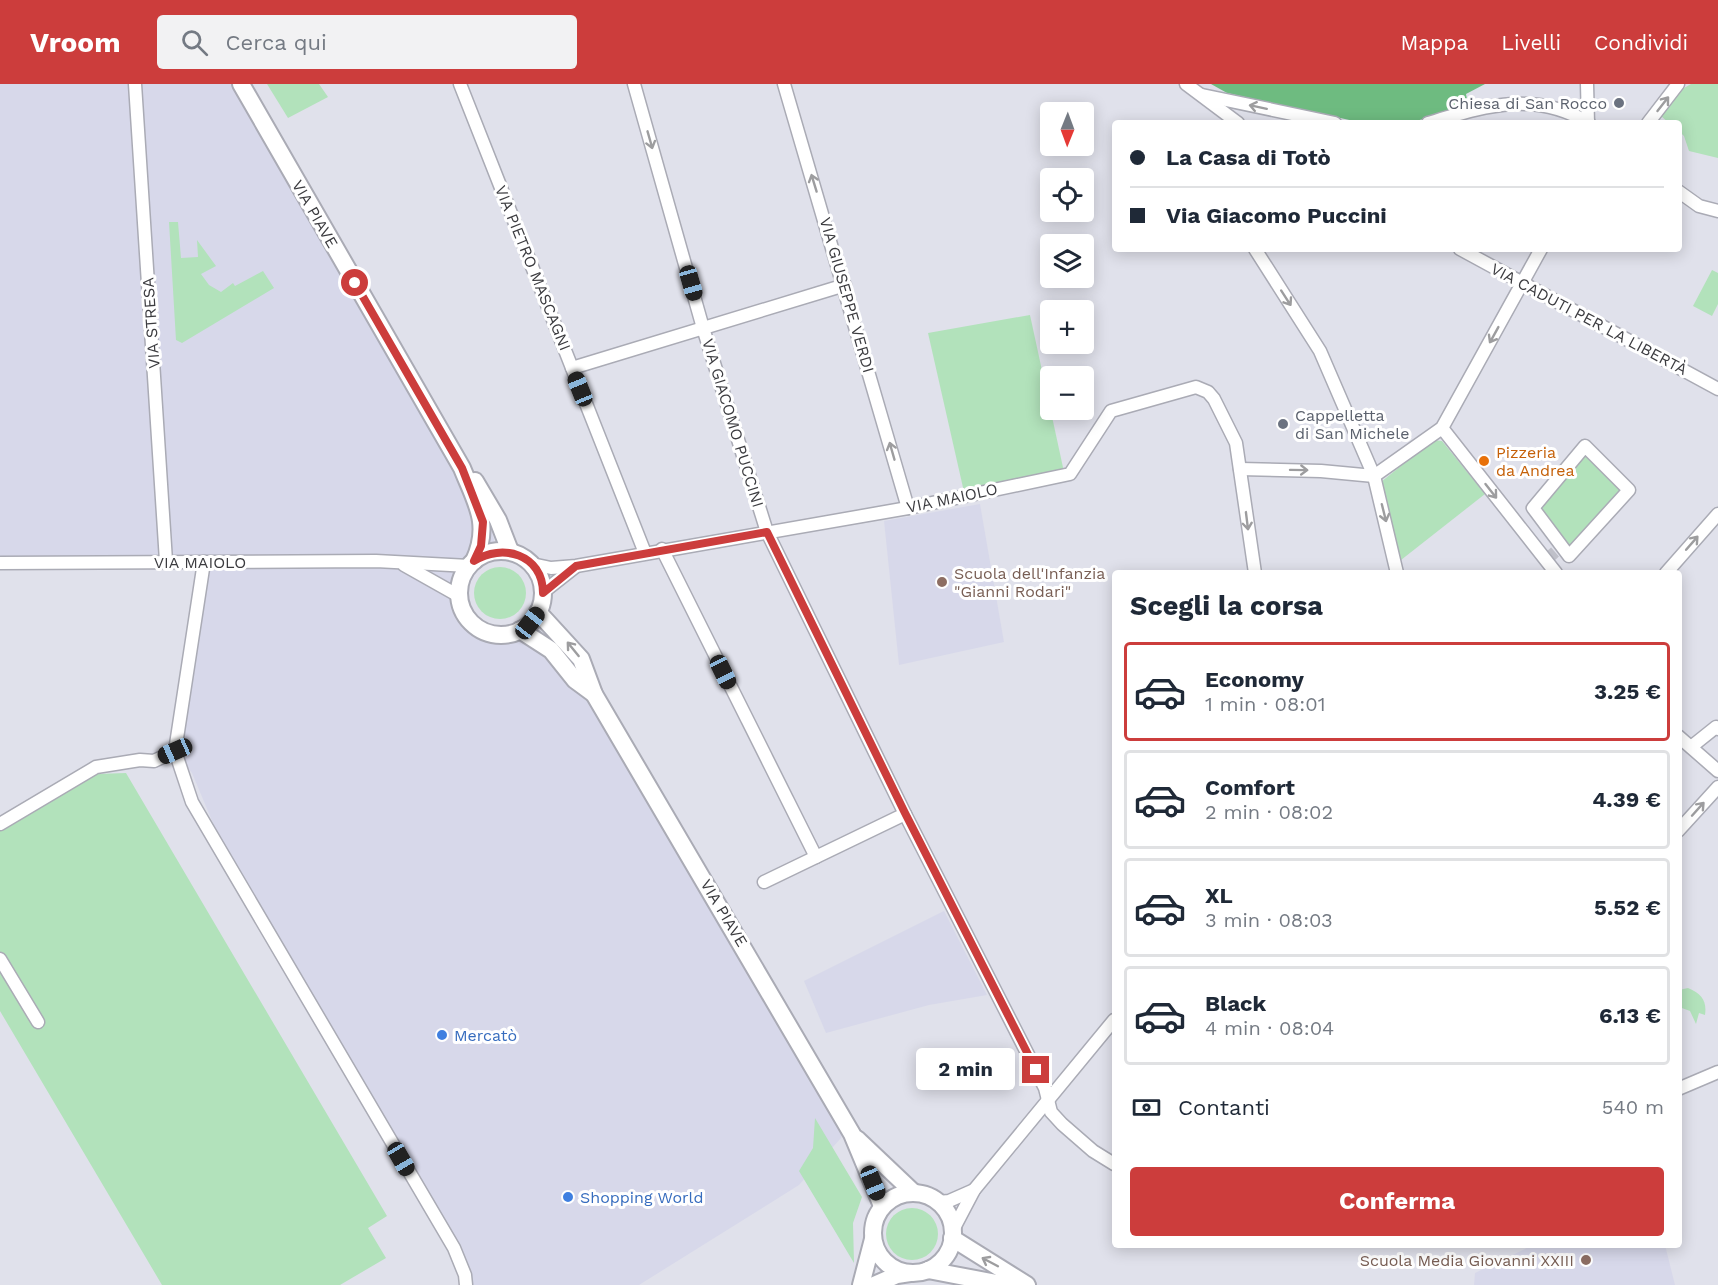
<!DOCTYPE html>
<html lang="it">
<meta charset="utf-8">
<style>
body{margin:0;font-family:"Work Sans",sans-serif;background:#f2f2f3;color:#1f2937;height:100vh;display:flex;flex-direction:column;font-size:22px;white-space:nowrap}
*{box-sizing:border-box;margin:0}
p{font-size:20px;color:#747a83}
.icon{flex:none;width:33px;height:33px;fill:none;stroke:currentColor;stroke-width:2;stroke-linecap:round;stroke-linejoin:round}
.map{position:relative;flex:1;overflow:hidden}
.sheet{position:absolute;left:1112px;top:486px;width:570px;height:678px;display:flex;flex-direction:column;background:#fff;border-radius:6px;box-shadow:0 3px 15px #0003}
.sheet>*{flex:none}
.banner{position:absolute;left:1112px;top:36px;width:570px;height:132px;border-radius:6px;box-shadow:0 3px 15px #0003;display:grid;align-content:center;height:132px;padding:0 18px;background:#fff}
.needle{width:39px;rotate:181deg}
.buttons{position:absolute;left:1040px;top:18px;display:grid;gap:12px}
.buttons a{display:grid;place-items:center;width:54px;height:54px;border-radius:6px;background:#fff;box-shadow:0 3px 15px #0003;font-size:30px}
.end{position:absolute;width:27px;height:27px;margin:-14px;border:8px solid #cc3d3c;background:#fff;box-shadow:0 0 0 3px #fff}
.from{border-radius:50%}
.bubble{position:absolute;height:42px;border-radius:6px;background:#fff;box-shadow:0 3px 15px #0003;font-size:20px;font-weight:700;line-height:42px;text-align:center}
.car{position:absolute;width:18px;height:36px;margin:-18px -9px;border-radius:8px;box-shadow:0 0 4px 2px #0007;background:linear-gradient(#222 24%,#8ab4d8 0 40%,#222 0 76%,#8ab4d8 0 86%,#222 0)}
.banner b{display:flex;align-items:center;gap:21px;height:57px;font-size:22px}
.banner b+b{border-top:2px solid #e0e1e3}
.banner i{width:15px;height:15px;background:#1f2937}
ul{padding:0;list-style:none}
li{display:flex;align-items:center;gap:18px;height:99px;margin:0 12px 9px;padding:0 6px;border:3px solid #e0e1e3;border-radius:6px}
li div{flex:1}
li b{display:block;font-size:22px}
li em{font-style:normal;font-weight:700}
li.current{border-color:#cc3d3c}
li>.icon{width:54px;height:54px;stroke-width:1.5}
h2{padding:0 18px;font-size:27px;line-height:72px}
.pay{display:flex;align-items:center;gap:15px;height:66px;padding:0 18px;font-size:22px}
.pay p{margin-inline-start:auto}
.cta{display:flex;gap:12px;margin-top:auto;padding:12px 18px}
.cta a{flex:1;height:69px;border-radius:6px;background:#cc3d3c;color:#fff;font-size:24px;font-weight:700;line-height:69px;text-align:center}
header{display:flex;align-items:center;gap:36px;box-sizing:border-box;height:84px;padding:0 30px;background:#cc3d3c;color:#fff}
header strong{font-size:28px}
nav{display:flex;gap:33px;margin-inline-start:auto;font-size:21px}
.search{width:420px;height:54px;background:#f2f2f3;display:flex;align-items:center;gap:15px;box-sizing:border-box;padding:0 21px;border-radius:6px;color:#747a83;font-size:22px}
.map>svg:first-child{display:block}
</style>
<header>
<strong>Vroom</strong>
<div class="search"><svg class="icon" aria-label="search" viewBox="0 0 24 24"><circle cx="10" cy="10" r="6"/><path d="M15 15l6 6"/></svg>Cerca qui</div>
<nav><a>Mappa</a><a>Livelli</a><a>Condividi</a></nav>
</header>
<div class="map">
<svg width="1718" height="1201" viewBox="0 0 1718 1201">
<rect width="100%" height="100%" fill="#e0e1eb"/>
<g fill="#d7d8ea">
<polygon points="0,0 243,0 489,437 497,467 485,470 465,487 460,499 459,512 466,532 480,545 492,550 513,549 530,539 561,562 585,594 845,1033 841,1054 799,1101 639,1201 466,1201 465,1191 218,751 192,689 175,667 203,478 0,479"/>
<polygon points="980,420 1004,558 899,581 884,437"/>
<polygon points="944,827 987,911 929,921 826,949 804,897"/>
<polygon points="1533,1161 1665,1161 1675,1201 1474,1201 1475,1189"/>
</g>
<g fill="#b2e2bb">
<polygon points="267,0 319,0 328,13 288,34"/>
<polygon points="1691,0 1718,0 1718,74 1689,67 1684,52 1679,47 1678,39 1669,39 1661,32 1684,4"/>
<polygon points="169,138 178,138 181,174 198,173 197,156 216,182 201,190 209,201 221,208 233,199 235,202 263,187 274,204 182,259 176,256"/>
<polygon points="1712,186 1718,189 1718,220 1712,232 1693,222"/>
<polygon points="1030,231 1064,388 964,408 928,249"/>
<polygon points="1433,356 1442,357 1485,410 1401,476 1381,398"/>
<polygon points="1585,367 1625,406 1570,467 1537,425"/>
<circle cx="500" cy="509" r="26"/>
<polygon points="126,689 387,1132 368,1144 386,1174 340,1201 162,1201 0,927 0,747 97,690"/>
<path d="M1688 904C1702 910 1707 917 1705 931L1699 929 1696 940 1690 927 1679 923V906Z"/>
<polygon points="815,1034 862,1113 853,1139 854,1179 799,1087 813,1064"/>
<circle cx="912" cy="1150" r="26"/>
</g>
<polygon fill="#6ebb80" points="1211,0 1485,0 1466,10 1468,21 1410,39 1363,39 1227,9"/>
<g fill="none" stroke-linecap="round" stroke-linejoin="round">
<polyline stroke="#bfc0c9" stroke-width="12" stroke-dasharray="12 6" stroke-linecap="butt" points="1546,476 1562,462"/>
<defs>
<g id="street">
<polyline points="135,0 166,477"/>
<polyline points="460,0 645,469"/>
<polyline points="634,0 703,244 767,448 905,730 1045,1004 1051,1028 1062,1040 1093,1067 1114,1080"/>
<polyline points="784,0 908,424"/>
<polyline points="1186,0 1238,39"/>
<polyline points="1587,0 1588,39"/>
<polyline points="1202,11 1335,39"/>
<path d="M1428 39C1486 22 1533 6 1589 39"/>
<polyline points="1648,39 1678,0"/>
<polyline points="1678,107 1699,122 1718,127"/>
<polyline points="1255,165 1320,267 1374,392 1397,489"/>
<polyline points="1460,165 1718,305"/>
<polyline points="572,284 845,201"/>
<polyline points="1442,344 1556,489"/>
<polygon points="1585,362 1629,406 1569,472 1533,424"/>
<polyline points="1240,385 1321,387 1374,392 1442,344 1541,165"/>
<polyline points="662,465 816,773"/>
<polyline points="204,478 175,667 192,718 454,1164 465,1191 466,1201"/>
<polyline points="0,479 376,477 469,482"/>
<polyline points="532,480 551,484 576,482 908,424 1070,390 1111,327 1196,303 1208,308 1214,315 1236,359 1255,489"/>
<polyline points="404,481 459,512"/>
<polyline points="1666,489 1718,430"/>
<polyline points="542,509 575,483"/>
<polyline points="1678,652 1718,687"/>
<polyline points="1691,663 1716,643 1718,645"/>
<polyline points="0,740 96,683 140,676 154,677 175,667"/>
<polyline points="1678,747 1718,703"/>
<polyline points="764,798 905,730"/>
<polyline points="0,875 38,938"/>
<polyline points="1678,1005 1718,988"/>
<polyline points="939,1118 949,1117 974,1106"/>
<polyline points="953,1146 974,1106 1114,936"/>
</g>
<g id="secondary">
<path d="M241 0 462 384C476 419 491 440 474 477"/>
<polyline points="475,397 498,436 510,467"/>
<circle cx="501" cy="509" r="42"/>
<polyline points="538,528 581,575 594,610 852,1050 882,1122"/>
<polyline points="520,546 551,566 575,596 594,610"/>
<polyline points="857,1055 914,1109"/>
<circle cx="913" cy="1149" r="40"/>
<polyline points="952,1154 1027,1201"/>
<polyline points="928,1186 1007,1201"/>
<polyline points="861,1201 873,1155"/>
<polyline points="874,1201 897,1191 910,1189"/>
</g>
</defs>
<use href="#street" stroke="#aaabb5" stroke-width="15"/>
<use href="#secondary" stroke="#aaabb5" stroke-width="20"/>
<use href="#street" stroke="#fff" stroke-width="12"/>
<use href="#secondary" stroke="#fff" stroke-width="16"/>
</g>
<defs><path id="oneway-shaft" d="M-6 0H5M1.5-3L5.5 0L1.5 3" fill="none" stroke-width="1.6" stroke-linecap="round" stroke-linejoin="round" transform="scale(1.5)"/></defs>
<g stroke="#9d9d9f">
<use href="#oneway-shaft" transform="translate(1663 20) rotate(-52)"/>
<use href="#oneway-shaft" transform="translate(1258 23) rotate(-168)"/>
<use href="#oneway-shaft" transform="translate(650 56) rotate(74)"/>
<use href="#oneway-shaft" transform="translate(814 99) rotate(-107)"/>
<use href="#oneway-shaft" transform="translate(1286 214) rotate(57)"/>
<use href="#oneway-shaft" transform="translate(1494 251) rotate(119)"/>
<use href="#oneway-shaft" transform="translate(892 367) rotate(-106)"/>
<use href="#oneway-shaft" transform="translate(1299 386) rotate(1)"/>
<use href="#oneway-shaft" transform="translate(1491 407) rotate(52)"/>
<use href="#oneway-shaft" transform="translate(1384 429) rotate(76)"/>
<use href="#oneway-shaft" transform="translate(1247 437) rotate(83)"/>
<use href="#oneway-shaft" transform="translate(1692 459) rotate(-49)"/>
<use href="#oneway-shaft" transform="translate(573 565) rotate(-129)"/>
<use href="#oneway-shaft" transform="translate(1698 725) rotate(-48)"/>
<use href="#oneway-shaft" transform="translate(990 1178) rotate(-152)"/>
</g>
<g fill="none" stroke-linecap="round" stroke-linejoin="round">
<path stroke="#cc3d3c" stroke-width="8" d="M355 199 462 384 483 438 481 462 474 477C502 459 543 470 543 509L576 482 767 448 905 729 1036 986"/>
</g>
<g fill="#6b7280" stroke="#fff" stroke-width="2">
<circle cx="1619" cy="19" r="6"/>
<circle cx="1283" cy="340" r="6"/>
</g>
<circle fill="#e8710a" stroke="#fff" stroke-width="2" cx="1484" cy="377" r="6"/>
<g fill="#8d6e63" stroke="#fff" stroke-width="2">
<circle cx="942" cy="498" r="6"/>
<circle cx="1586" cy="1176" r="6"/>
</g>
<g fill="#3f7fe0" stroke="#fff" stroke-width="2">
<circle cx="442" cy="951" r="6"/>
<circle cx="568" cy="1113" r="6"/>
</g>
<g text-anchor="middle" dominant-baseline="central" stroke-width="6" stroke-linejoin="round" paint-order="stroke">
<g font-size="16" fill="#5b616d" stroke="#fff" text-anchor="end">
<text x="1607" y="19">Chiesa di San Rocco</text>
<text x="1295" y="331" text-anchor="start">Cappelletta<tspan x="1295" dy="18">di San Michele</tspan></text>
</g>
<g font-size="16" fill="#3b3b3f" stroke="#fff">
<text transform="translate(315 130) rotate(60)">VIA PIAVE</text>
<text transform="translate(533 184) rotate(68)">VIA PIETRO MASCAGNI</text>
<text transform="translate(847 211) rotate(74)">VIA GIUSEPPE VERDI</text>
<text transform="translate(1589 235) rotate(28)">VIA CADUTI PER LA LIBERTÀ</text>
<text transform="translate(151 239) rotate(-94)">VIA STRESA</text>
<text transform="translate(733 339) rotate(73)">VIA GIACOMO PUCCINI</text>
<text transform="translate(952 414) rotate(-12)">VIA MAIOLO</text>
<text x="200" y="478">VIA MAIOLO</text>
<text transform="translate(724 829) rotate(59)">VIA PIAVE</text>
</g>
<g font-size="16" fill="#c56008" stroke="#fff" text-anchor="start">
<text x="1496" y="368">Pizzeria<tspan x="1496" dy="18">da Andrea</tspan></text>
</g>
<g font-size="16" fill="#785e54" stroke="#fff" text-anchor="start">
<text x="954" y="489">Scuola dell'Infanzia<tspan x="954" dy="18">"Gianni Rodari"</tspan></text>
<text x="1574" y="1176" text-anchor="end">Scuola Media Giovanni XXIII</text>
</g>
<g font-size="16" fill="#366cbe" stroke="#fff" text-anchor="start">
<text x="454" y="951">Mercatò</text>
<text x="580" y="1113">Shopping World</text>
</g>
</g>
</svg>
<div class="buttons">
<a><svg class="needle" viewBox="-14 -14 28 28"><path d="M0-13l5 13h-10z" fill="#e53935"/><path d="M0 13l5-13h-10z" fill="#747a83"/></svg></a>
<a><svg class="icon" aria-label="locate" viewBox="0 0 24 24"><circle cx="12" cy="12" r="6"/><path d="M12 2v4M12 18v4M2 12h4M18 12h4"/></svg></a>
<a><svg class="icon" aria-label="layers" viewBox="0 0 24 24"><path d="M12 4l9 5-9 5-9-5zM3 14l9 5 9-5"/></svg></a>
<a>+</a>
<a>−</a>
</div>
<i class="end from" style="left:355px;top:199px"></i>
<i class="end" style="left:1036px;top:986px"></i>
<div class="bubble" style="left:916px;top:964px;width:99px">2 min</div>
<i class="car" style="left:691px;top:199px;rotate:164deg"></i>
<i class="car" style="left:580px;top:305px;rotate:338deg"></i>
<i class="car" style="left:530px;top:539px;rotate:38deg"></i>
<i class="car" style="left:723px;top:588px;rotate:154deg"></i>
<i class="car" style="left:175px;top:667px;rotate:246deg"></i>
<i class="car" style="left:401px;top:1075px;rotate:150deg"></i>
<i class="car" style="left:873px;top:1099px;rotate:158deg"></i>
<div class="banner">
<b><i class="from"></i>La Casa di Totò</b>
<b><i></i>Via Giacomo Puccini</b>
</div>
<section class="sheet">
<h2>Scegli la corsa</h2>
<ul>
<li class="current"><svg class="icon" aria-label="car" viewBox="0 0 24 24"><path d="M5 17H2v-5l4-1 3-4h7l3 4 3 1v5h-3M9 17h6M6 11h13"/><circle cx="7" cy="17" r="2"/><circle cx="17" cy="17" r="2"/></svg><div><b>Economy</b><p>1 min · 08:01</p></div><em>3.25 €</em></li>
<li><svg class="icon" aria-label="car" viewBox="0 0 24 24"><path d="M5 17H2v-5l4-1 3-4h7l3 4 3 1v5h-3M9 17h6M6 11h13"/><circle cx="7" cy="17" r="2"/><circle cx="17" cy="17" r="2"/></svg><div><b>Comfort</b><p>2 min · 08:02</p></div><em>4.39 €</em></li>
<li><svg class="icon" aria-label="car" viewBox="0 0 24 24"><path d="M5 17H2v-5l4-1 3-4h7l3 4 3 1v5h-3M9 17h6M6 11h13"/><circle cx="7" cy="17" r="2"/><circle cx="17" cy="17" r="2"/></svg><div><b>XL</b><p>3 min · 08:03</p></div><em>5.52 €</em></li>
<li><svg class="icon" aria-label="car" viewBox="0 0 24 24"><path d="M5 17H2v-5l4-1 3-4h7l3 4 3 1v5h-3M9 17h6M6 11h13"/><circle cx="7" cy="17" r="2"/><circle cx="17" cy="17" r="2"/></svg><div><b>Black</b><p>4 min · 08:04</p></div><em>6.13 €</em></li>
</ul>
<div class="pay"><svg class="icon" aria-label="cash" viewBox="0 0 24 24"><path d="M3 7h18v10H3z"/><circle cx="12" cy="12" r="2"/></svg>Contanti<p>540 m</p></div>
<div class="cta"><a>Conferma</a></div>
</section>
</div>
